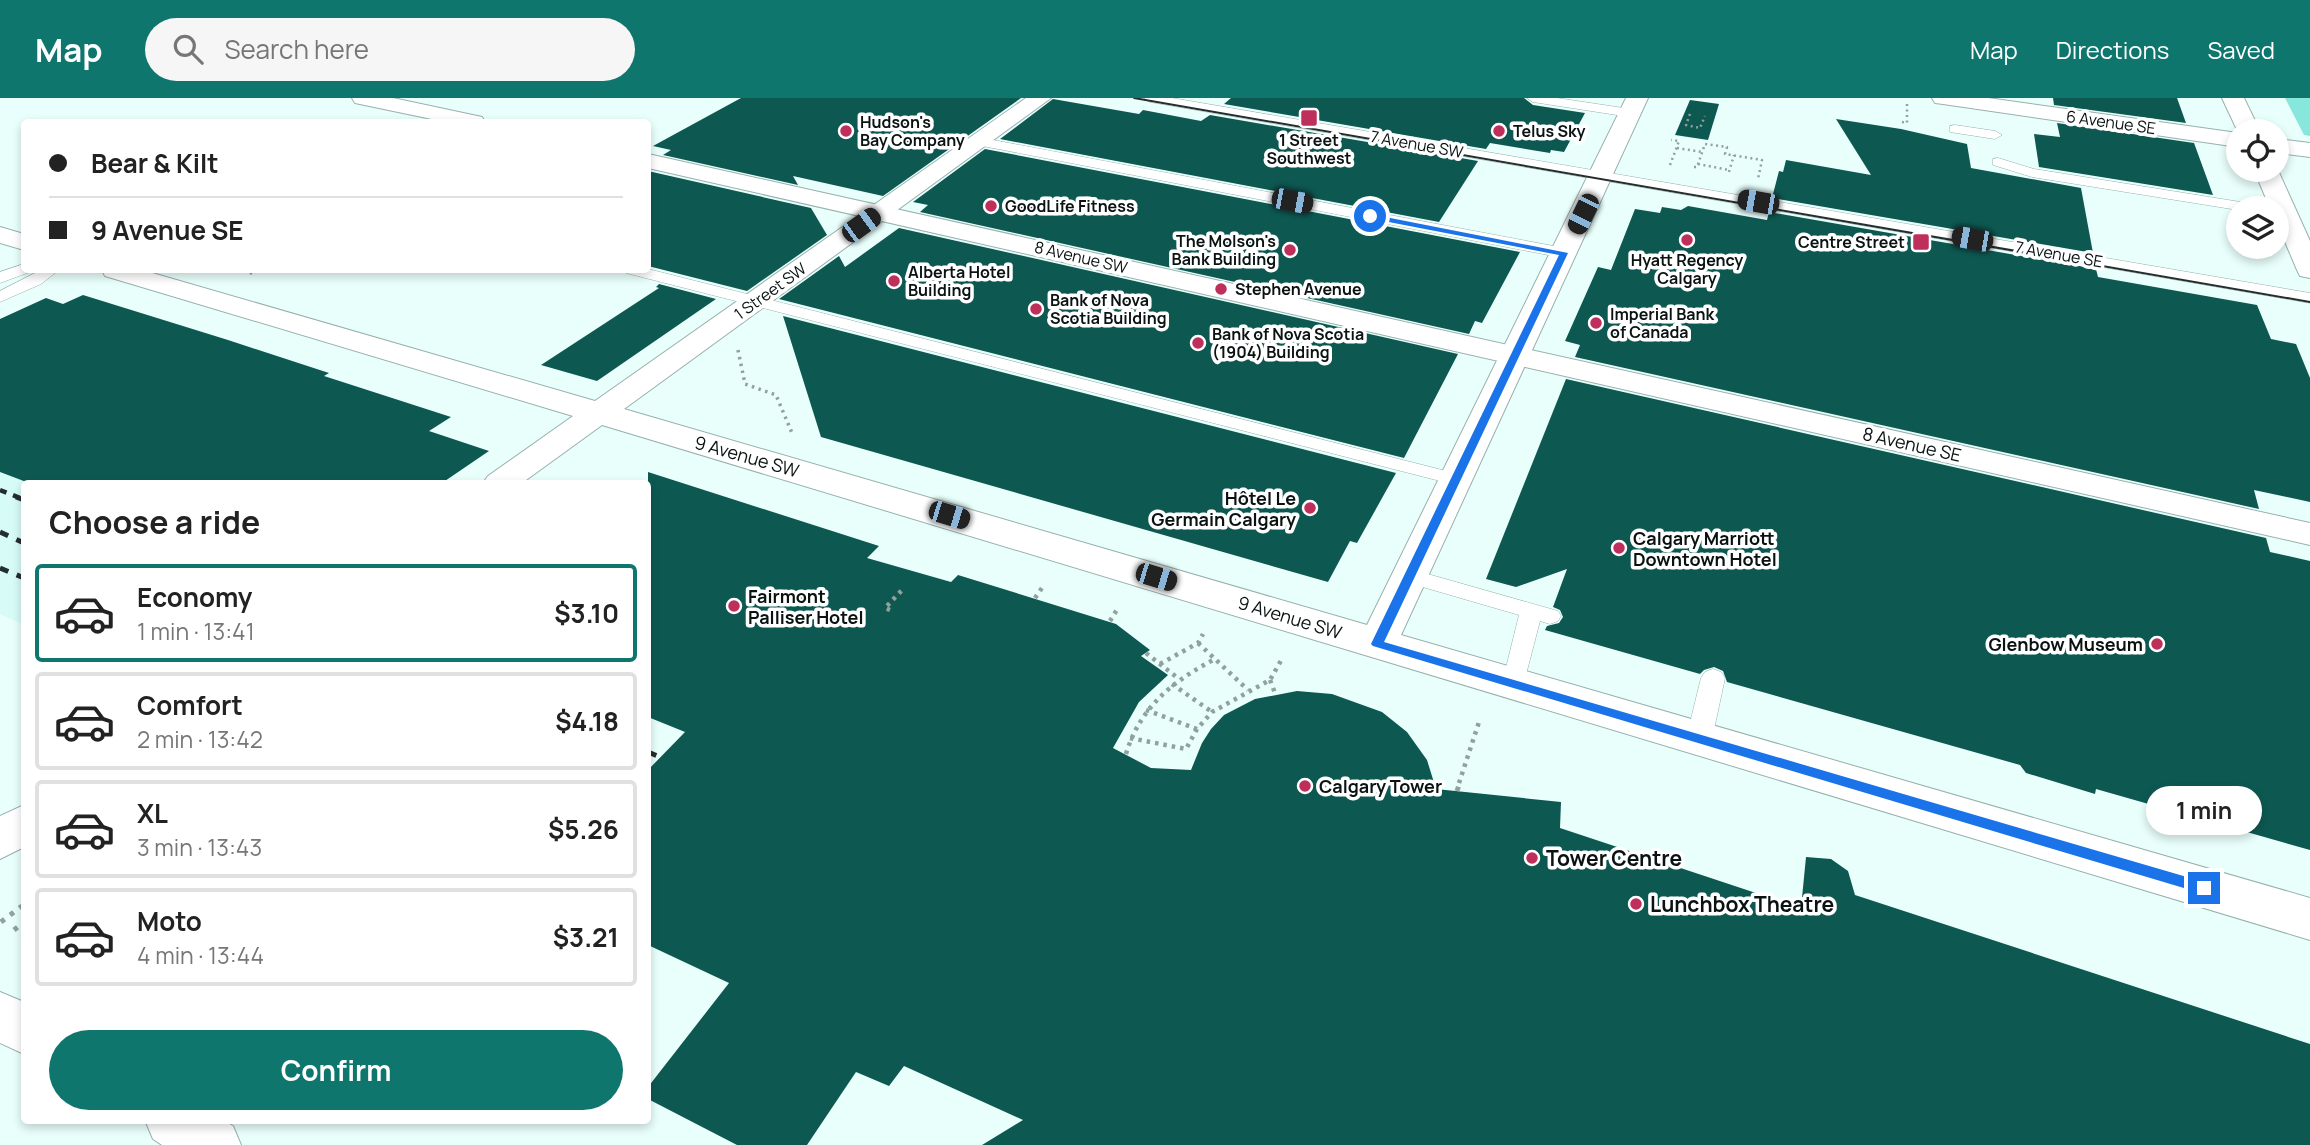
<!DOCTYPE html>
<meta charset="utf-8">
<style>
body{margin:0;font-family:Manrope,sans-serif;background:#f6f6f6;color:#222;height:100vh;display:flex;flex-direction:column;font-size:26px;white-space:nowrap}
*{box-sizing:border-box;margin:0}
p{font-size:23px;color:#767676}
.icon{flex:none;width:38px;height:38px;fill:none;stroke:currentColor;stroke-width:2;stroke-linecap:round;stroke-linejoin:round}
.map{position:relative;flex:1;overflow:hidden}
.panel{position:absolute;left:21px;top:382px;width:630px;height:644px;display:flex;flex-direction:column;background:#fff;border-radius:7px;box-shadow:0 4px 10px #0003}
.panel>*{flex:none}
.guide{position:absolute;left:21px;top:21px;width:630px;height:154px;border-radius:7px;box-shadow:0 4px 10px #0003;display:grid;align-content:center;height:154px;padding:0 28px;background:#fff}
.buttons{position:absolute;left:2226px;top:21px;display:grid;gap:14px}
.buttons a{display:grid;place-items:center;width:63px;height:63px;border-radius:50%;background:#fff;box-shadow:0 4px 10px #0003;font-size:35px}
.end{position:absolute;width:32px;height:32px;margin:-16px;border:9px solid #1a73e8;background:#fff;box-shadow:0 0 0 4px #fff}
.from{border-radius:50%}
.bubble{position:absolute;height:49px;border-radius:24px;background:#fff;box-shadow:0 4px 10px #0003;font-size:23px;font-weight:700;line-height:49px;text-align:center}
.car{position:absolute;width:21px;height:42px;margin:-21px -10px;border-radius:9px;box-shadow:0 0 5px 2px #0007;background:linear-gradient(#222 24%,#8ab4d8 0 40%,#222 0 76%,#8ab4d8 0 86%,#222 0)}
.guide b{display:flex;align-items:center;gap:24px;height:66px;font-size:26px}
.guide b+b{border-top:2px solid #e0e0e0}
.guide i{width:18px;height:18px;background:#222}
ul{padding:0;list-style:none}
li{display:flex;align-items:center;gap:21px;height:98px;margin:0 14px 10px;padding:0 14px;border:4px solid #e0e0e0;border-radius:7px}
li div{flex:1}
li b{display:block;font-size:26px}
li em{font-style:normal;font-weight:700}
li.on{border-color:#0f766e}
li>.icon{width:63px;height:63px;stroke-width:1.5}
h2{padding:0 28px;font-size:32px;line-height:84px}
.cta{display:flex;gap:14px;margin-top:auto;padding:14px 28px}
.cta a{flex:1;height:80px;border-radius:42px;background:#0f766e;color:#fff;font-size:28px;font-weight:700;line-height:80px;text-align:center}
header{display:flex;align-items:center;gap:42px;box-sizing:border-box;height:98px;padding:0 35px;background:#0f766e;color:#fff}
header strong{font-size:33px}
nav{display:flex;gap:38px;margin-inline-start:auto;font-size:24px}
.search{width:490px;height:63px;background:#f6f6f6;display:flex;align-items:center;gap:18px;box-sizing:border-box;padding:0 24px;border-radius:38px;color:#767676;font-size:26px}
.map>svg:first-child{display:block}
</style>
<header>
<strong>Map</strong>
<div class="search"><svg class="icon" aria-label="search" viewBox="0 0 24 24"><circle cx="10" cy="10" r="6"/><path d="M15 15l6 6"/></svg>Search here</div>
<nav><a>Map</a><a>Directions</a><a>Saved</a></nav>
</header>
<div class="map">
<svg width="2310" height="1047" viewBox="0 0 2310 1047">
<rect width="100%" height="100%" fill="#e9fffc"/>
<polygon fill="#d7fbf7" points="0,374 29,385 24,385 24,527 0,516"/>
<polygon fill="#88e7dd" points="2285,0 2310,0 2310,38 2304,37"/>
<g fill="#0e5852">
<polygon points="741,0 1021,0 883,98 793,78 798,87 663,57 671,52 653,48"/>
<polygon points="1231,0 1524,0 1533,7 1585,15 1564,54 1551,52 1550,55 1490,45 1486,51 1224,6"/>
<polygon points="2053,0 2177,0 2186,25 2054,7"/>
<polygon points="1053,1 1139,16 1143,12 1201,23 1210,17 1478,63 1439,124 1000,41"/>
<polygon points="1690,2 1719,6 1708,42 1675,37"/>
<polygon points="1836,21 1901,31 1967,46 1971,70 2081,90 2093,155 1772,100 1779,73 1783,74 1786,62 1871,77"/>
<polygon points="2057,25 2194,45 2213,97 2039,69 2034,36 2060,39"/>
<polygon points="985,51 1520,154 1482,225 1475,223 1469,236 920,114 928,107 913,104"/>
<polygon points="648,73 811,110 827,137 747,193 648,168"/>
<polygon points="1688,108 1767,122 1769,114 2096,171 2098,179 2257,207 2271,241 2296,246 2310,280 2310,404 2254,392 2259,411 1575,259 1580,247 1565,243 1598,169 1611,172 1635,111 1660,115 1662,109 1681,112"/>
<polygon points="899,130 1458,256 1404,360 779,201 839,158 845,169"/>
<polygon points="659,186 716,201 597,283 541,267 659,190 656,189"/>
<polygon points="83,197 228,242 329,275 324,278 451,319 429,333 489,353 442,385 29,385 0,374 0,221 46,200 63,206"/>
<polygon points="783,218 1396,375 1357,445 1350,443 1328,484 821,339"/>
<polygon points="1566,281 2266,440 2270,454 2310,463 2310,752 2096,691 2095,696 2026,675 2020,667 1727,584 1723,573 1714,569 1704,572 1700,576 1545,532 1547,528 1559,525 1563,519 1560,512 1553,509 1567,471 1516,489 1486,481"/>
<polygon points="648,374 879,448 867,460 951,484 958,477 1116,526 1150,552 1141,558 1168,577 1139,604 1113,650 1151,670 1191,672 1202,645 1211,631 1224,617 1255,601 1297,593 1332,596 1382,614 1407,634 1427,662 1436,691 1561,704 1560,730 1801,810 1806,759 1831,761 1848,773 1855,797 2310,946 2310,1047 982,1047 1023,1022 904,968 889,988 856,974 807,1047 737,1047 648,1001 648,989 729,885 648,847 648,672 685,634 648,619"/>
</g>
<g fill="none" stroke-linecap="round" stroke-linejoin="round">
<defs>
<g id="lane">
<polygon points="1144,0 1172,0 2310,195 2310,205 1150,4"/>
<polygon points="1527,0 1557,0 1630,11 1636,15 1630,19 1533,4"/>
<polygon points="1955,27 1995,33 2002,37 1995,41 1950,34 1950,28"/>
<polygon points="977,39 1564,150 1572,155 1564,160 972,46 970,43"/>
<polygon points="1998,60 2034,71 2253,106 2260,110 2238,112 2032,79 1993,67 1993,61"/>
<polygon points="24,166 24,172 32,172 30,174 0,185 0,174"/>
<polygon points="648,171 1462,377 1465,381 1462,385 1448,385 626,175 624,172"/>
<polygon points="41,172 59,172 41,186 0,204 0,193"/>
<polygon points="1410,471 1558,513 1561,518 1558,523 1550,526 1540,523 1522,592 1514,595 1506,592 1502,586 1519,517 1402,483 1399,478 1402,473"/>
<polygon points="1713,571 1721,574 1725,580 1712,641 1708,648 1699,650 1690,648 1686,641 1701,580 1705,574"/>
</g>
<g id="street">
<polygon points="352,0 393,0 482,19 485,24 446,24 355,5"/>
<polygon points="648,56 2310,425 2310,447 648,70"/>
</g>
<g id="secondary">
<polygon points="1026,0 1051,0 624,311 1367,527 1626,0 1648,0 1401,537 2310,800 2310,842 602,327 522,385 483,385 488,378 573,318 105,178 102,172 142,172 595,303"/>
<polygon points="1932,0 1988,0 2238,35 2238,49 1943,6 1935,5"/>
<polygon points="2277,41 2310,45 2310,59 2277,55"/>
<polygon points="0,129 24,136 24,152 0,145"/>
<polygon points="24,707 24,749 0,761 0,718"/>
<polygon points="0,894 24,904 24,956 0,945"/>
<polygon points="145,1022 223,1022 233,1028 241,1047 162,1047 153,1041"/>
</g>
<g id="primary">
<polygon points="2222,0 2244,0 2260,33 2238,34"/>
<polygon points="2277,70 2310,143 2310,180 2300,178 2297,172 2277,125 2277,110 2270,110 2254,72"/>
</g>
</defs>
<use href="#lane" stroke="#97b1ae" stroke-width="1"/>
<use href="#street" stroke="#97b1ae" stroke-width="2"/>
<use href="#secondary" stroke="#97b1ae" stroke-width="2"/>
<use href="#primary" stroke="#97b1ae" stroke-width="2"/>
<g stroke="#90a19e" stroke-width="2.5" stroke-dasharray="2 3.5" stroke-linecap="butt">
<polyline points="1690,16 1686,27 1700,30 1705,18"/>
<polyline points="1902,24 1907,25 1907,6"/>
<polyline points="1677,50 1702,54"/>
<polyline points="1698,66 1729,72"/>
<polyline points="1670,67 1679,43 1671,42"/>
<polyline points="1694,69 1697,69 1705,46 1727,49 1725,56 1762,62 1758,81"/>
<polyline points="1729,74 1734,57"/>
<polyline points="250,176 257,172"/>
</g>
<polyline stroke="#90a19e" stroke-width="3.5" stroke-dasharray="2.5 4.5" stroke-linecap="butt" points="738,252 745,286 776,297 792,335"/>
<g stroke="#90a19e" stroke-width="4.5" stroke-dasharray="3.5 5" stroke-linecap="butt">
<polyline points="1035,500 1044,487"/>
<polyline points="890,512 885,510 904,490"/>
<polyline points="1110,523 1118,510"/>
<polyline points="1198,545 1248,592"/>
<polyline points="1146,555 1179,581"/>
<polyline points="1160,566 1198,545 1203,536"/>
<polyline points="1270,582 1275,595"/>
<polyline points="1172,586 1212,614"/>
<polyline points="1146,612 1197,631"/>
<polyline points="1130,640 1186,651 1197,631 1212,614 1270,582 1283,559"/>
<path d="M1126 656C1140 609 1173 583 1215 561"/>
<polyline points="1459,685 1480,621"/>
</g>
<g stroke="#90a19e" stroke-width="5" stroke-dasharray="4.5 7" stroke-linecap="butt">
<polyline points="1457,693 1460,684"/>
<polyline points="1,824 22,808"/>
<polyline points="14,832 24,824"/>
</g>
<use href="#lane" fill="#fff" fill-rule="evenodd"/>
<use href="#street" fill="#fff" fill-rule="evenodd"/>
<use href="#secondary" fill="#fff" fill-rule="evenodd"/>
<use href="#primary" fill="#fff" fill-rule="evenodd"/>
<polyline stroke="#242e2d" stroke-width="2" points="1134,0 2310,204"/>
<polyline stroke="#242e2d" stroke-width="4.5" stroke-dasharray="7 7" stroke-linecap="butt" points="0,392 20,400"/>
<g stroke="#242e2d" stroke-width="5" stroke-dasharray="9 9" stroke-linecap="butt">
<polyline points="16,399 24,402"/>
<polyline points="0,434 24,445"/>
<polyline points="0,470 24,480"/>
<polyline points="648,654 660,659"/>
</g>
</g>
<polygon fill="#1a73e8" points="1370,116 1568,155 1384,544 2204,784 2211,790 2209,794 2204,796 1373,548 1371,546 1559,157 1368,120"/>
<g fill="#be2f5c" stroke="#fff" stroke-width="2.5">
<rect x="1300" y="11" width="18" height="18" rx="3.5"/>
<circle cx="846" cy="33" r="7"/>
<circle cx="1499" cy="33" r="7"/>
<circle cx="991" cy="108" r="7"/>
<circle cx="1687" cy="142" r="7"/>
<rect x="1912" y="135" width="18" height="18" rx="3.5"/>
<circle cx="1290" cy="152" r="7"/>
<circle cx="894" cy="183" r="7"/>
<circle cx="1221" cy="191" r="7"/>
<circle cx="1036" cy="211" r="7"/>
<circle cx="1596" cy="225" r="7"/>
<circle cx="1198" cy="245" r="7"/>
<circle cx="1310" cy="410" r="7"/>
<circle cx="1619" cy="450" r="7"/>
<circle cx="734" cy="508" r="7"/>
<circle cx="2157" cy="546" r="7"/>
<circle cx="1305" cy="688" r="7"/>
<circle cx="1532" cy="760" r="7"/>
<circle cx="1636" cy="806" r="7"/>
</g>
<g text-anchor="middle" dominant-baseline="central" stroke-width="7" stroke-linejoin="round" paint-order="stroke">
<g font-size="16" font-weight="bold" fill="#0a1312" stroke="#fff" text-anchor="start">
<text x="860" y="24">Hudson's<tspan x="860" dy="18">Bay Company</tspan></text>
<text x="1513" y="33">Telus Sky</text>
<text x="1309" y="42" text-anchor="middle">1 Street<tspan x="1309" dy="18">Southwest</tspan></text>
<text x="1005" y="108">GoodLife Fitness</text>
<text x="1276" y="143" text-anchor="end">The Molson's<tspan x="1276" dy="18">Bank Building</tspan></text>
<text x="1905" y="144" text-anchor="end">Centre Street</text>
<text x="1687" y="162" text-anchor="middle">Hyatt Regency<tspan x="1687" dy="18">Calgary</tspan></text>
<text x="908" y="174">Alberta Hotel<tspan x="908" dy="18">Building</tspan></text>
<text x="1235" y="191">Stephen Avenue</text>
<text x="1050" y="202">Bank of Nova<tspan x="1050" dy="18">Scotia Building</tspan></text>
<text x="1610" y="216">Imperial Bank<tspan x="1610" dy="18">of Canada</tspan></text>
<text x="1212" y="236">Bank of Nova Scotia<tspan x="1212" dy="18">(1904) Building</tspan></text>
</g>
<g font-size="16" fill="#0a1312" stroke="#fff">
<text transform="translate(2111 24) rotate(8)">6 Avenue SE</text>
<text transform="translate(1417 46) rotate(10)">7 Avenue SW</text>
<text transform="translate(2059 156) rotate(10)">7 Avenue SE</text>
<text transform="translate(1081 159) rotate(13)">8 Avenue SW</text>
<text transform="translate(770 193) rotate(-36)">1 Street SW</text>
</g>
<g font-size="18" fill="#0a1312" stroke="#fff">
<text transform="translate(1912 346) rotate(13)">8 Avenue SE</text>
<text transform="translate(747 358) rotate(16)">9 Avenue SW</text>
<text transform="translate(1290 519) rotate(17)">9 Avenue SW</text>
</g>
<g font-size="18" font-weight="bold" fill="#0a1312" stroke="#fff" text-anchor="start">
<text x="1296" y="400" text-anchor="end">Hôtel Le<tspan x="1296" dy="21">Germain Calgary</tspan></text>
<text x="1633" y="440">Calgary Marriott<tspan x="1633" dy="21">Downtown Hotel</tspan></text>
<text x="748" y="498">Fairmont<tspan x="748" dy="21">Palliser Hotel</tspan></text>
<text x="2143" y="546" text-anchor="end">Glenbow Museum</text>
<text x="1319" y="688">Calgary Tower</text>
</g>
<g font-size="21" font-weight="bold" fill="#0a1312" stroke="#fff" text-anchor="start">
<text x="1546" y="760">Tower Centre</text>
<text x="1650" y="806">Lunchbox Theatre</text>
</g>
</g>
</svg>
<div class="buttons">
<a><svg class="icon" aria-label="locate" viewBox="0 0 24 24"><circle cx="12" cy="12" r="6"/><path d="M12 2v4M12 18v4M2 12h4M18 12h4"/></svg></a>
<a><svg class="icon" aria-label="layers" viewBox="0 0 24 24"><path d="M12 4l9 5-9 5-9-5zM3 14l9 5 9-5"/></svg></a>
</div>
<i class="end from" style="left:1370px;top:118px"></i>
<i class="end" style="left:2204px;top:790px"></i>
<div class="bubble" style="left:2146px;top:688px;width:116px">1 min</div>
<i class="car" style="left:1292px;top:103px;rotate:101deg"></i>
<i class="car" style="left:1758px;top:104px;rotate:280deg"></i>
<i class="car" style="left:1583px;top:116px;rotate:206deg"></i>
<i class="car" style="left:861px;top:127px;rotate:54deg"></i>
<i class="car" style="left:1972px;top:141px;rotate:280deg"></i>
<i class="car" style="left:949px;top:417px;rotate:107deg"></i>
<i class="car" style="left:1156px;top:479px;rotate:107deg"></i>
<div class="guide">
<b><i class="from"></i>Bear &amp; Kilt</b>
<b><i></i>9 Avenue SE</b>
</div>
<section class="panel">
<h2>Choose a ride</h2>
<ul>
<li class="on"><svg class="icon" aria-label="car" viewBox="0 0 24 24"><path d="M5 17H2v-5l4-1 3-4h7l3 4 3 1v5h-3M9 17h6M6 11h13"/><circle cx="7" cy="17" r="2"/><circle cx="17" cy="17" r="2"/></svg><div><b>Economy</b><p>1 min · 13:41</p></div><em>$3.10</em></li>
<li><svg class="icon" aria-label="car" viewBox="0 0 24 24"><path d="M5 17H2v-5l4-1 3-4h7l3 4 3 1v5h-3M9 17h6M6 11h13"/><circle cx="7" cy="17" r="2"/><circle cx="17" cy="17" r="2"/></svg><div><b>Comfort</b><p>2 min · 13:42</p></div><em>$4.18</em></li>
<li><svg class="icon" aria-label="car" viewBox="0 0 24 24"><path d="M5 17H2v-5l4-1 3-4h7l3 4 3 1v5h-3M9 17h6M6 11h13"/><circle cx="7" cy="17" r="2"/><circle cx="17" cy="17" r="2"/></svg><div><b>XL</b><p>3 min · 13:43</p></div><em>$5.26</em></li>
<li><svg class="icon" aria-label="car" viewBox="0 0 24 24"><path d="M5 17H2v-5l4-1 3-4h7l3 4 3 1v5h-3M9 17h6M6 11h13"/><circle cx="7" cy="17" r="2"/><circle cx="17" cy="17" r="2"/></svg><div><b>Moto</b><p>4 min · 13:44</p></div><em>$3.21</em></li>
</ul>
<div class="cta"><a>Confirm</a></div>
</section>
</div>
